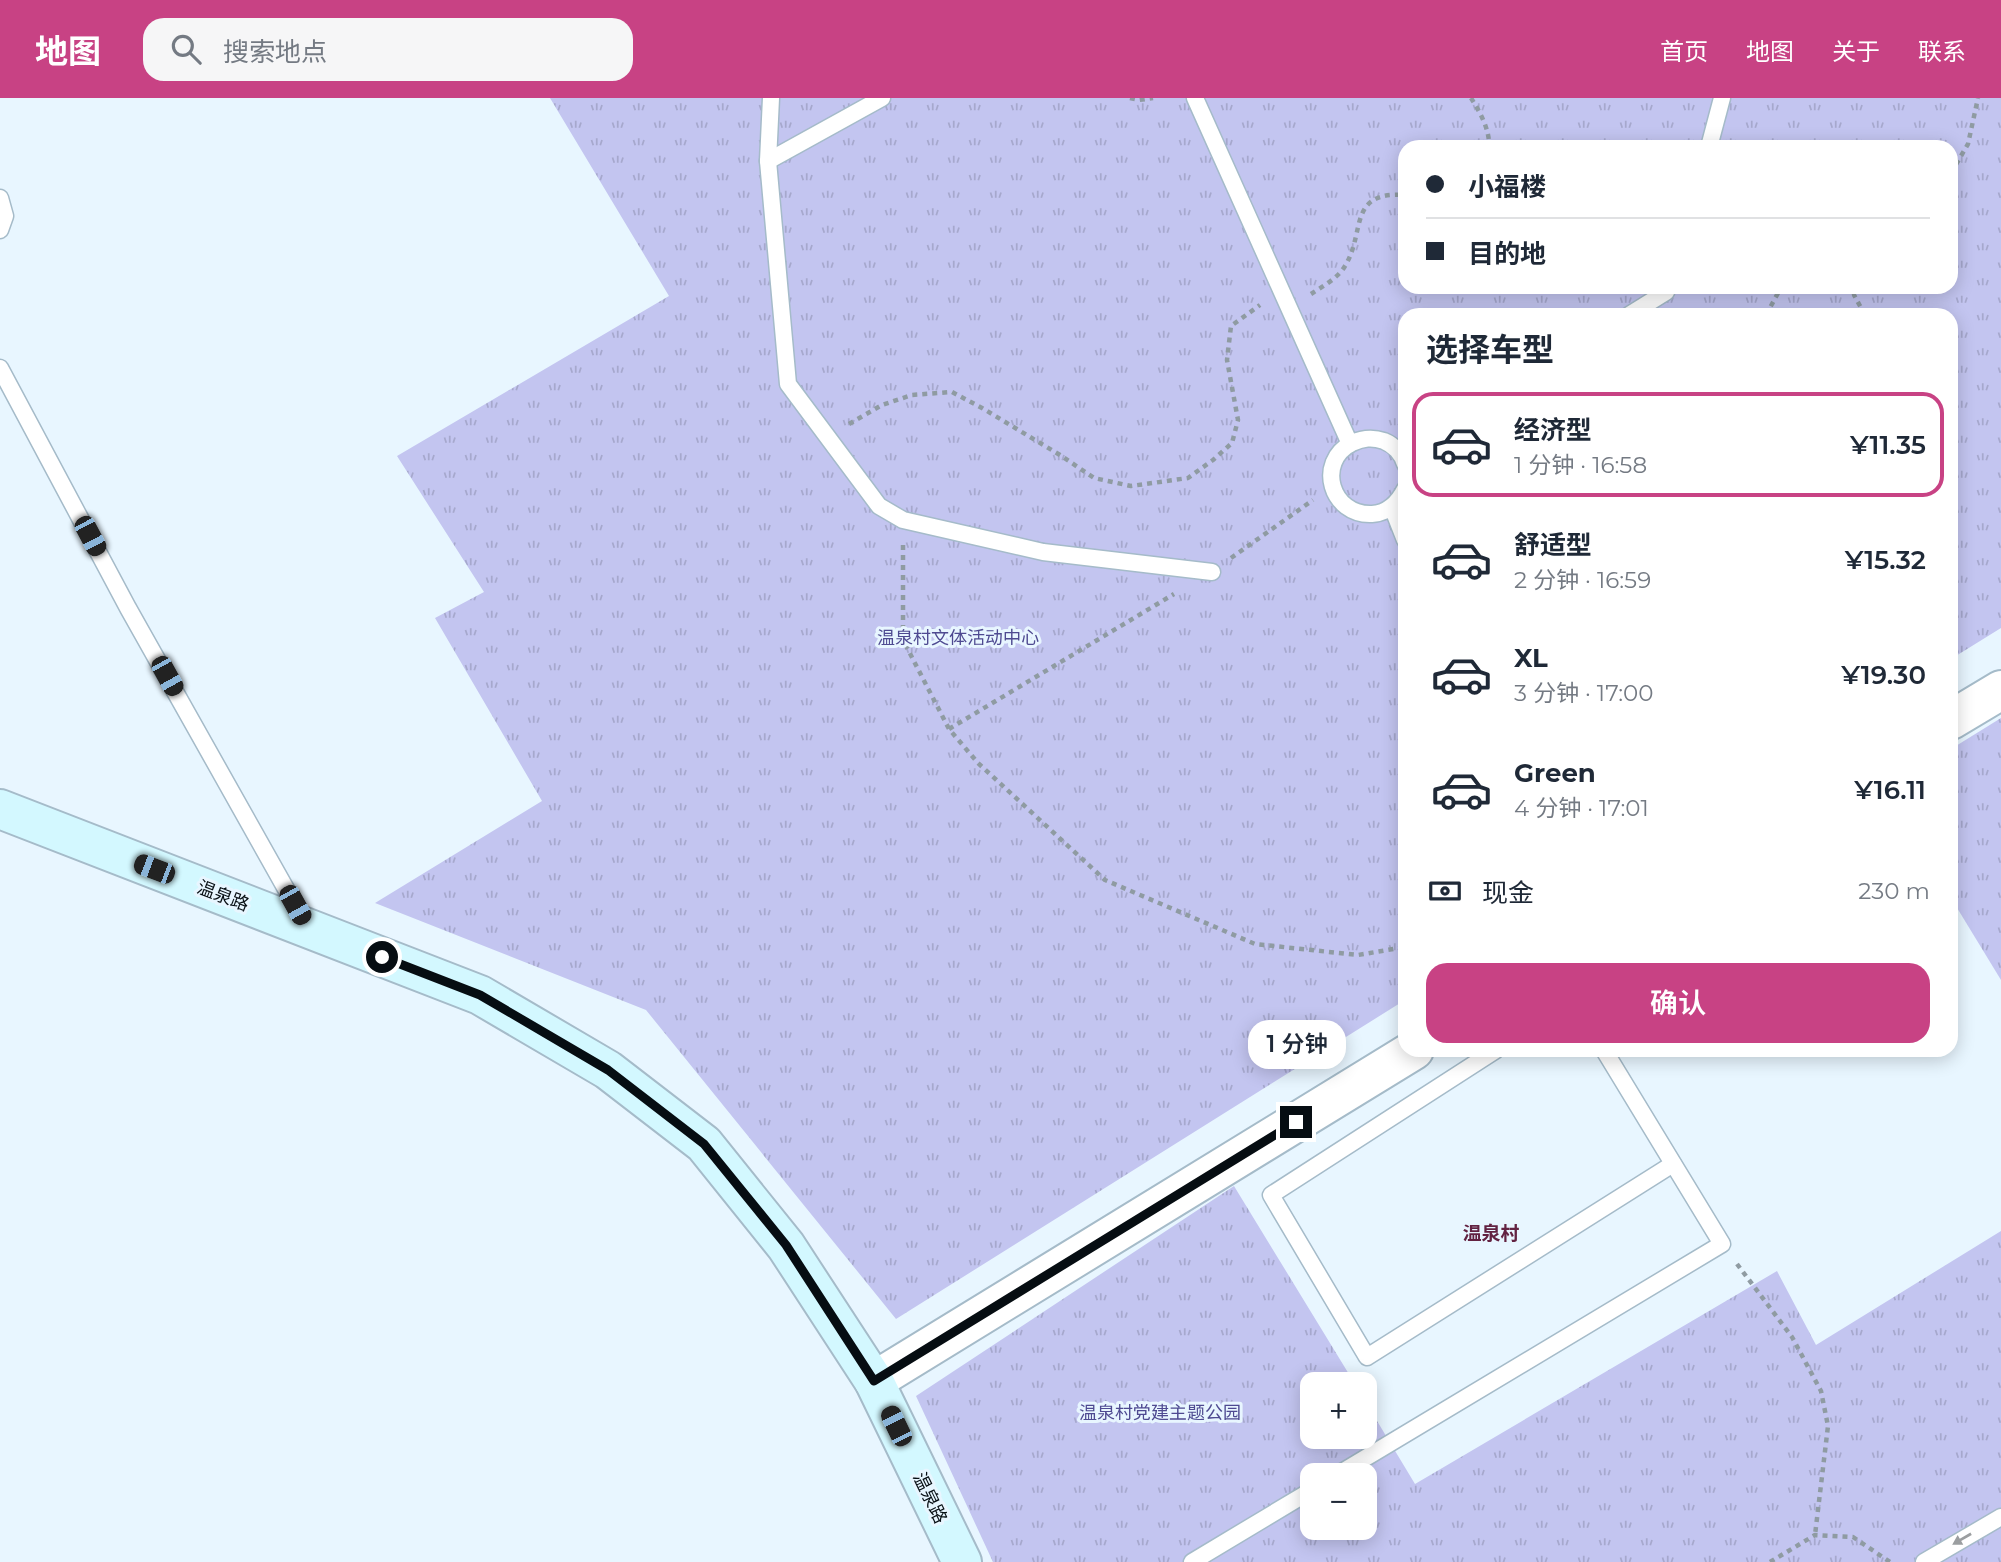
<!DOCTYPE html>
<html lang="zh">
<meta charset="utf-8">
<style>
body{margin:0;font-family:Montserrat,"Noto Sans SC",sans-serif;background:#f6f6f7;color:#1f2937;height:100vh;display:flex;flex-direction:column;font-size:26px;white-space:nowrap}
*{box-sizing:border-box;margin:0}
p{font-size:23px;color:#747a83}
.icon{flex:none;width:38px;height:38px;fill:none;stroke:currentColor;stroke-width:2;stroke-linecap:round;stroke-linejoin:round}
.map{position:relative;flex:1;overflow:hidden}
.panel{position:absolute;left:1398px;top:210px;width:560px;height:749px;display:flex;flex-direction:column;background:#fff;border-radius:21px;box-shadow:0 4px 18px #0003}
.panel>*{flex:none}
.top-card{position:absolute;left:1398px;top:42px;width:560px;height:154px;border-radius:21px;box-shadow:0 4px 18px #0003;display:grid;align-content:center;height:154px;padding:0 28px;background:#fff}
.tools{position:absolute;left:1300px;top:1274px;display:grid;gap:14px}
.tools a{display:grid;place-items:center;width:77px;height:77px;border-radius:14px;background:#fff;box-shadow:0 4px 18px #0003;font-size:35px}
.end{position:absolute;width:32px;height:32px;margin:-16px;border:9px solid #060d12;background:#fff;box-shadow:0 0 0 4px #fff}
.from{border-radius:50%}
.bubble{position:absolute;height:49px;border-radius:21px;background:#fff;box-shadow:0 4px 18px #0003;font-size:23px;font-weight:600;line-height:49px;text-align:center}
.car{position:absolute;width:21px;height:42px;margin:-21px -10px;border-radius:9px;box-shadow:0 0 5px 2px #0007;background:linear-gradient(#222 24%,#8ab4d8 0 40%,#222 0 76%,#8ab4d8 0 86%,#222 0)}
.top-card b{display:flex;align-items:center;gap:24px;height:66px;font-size:26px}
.top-card b+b{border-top:2px solid #e0e1e3}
.top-card i{width:18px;height:18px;background:#1f2937}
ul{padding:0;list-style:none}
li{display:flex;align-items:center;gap:21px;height:105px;margin:0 14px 10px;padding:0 14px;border:4px solid transparent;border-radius:21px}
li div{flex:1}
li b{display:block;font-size:26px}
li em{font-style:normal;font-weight:600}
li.active{border-color:#c84284}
li>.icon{width:63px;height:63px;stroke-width:1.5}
h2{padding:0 28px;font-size:32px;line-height:84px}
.pay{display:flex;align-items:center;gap:18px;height:77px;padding:0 28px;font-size:26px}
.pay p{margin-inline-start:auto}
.cta{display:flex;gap:14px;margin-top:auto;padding:14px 28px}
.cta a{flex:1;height:80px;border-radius:21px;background:#c84284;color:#fff;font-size:28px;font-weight:600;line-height:80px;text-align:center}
header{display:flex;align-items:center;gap:42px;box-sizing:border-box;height:98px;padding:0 35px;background:#c84284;color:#fff}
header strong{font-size:33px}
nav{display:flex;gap:38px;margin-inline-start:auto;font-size:24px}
.search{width:490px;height:63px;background:#f6f6f7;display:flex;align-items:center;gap:18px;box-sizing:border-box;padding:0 24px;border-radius:21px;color:#747a83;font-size:26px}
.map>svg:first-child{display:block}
</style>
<header>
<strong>地图</strong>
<div class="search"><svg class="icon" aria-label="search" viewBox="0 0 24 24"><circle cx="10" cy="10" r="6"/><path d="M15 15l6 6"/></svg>搜索地点</div>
<nav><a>首页</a><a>地图</a><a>关于</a><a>联系</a></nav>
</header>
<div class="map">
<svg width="2001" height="1464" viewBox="0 0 2001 1464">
<defs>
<pattern id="park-tufts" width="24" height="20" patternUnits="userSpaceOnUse" patternTransform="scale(1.75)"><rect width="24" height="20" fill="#c3c5f0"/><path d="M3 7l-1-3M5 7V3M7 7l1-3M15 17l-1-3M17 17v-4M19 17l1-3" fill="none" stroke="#a6a8cd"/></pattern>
</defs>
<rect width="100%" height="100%" fill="#e8f6ff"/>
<g fill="url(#park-tufts)" fill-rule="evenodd">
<path d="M550 0H2001V530L1951 561V217H1405V902L896 1221 646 912 375 805 542 703 435 520 484 494 397 358 669 198ZM1405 49H1951V189H1405Z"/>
<polygon points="2001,620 2001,882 1951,800 1951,651"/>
<path d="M1234 1088 1355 1286H1312V1339H1365V1303L1415 1386 1777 1173 1816 1247 2001 1133V1464H993L916 1298ZM1312 1377H1365V1430H1312Z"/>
</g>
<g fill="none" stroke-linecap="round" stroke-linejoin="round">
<defs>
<g id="service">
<polyline points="771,0 768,63 788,286 879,408 903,422 1043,454 1212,474"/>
<polyline points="1195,0 1350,346"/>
<polyline points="1709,49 1722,0"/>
<polyline points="768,63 882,0"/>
<polyline points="0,100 5,118 0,132"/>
<polyline points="1629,217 1666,194 1668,189"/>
<polyline points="0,270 128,510 304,823"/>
<path d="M1405 366C1402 356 1394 347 1384 343 1372 339 1363 340 1352 345 1315 364 1331 418 1372 416 1388 415 1398 405 1405 391"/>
<polyline points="1392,409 1405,442"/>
<polyline points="1496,952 1271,1097 1367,1259 1673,1066"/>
<polyline points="1337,1377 1722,1146 1604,952"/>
<polyline points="1192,1464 1312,1392"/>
<polyline points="1924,1464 2001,1419"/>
</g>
<g id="tertiary">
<polyline points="1951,622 2001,592"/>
<polyline points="874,1283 1414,952"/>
</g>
<polyline id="secondary" points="0,711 480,897 608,972 704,1046 786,1148 874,1283 962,1464"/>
</defs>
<use href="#service" stroke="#a5bbc9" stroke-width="19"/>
<use href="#tertiary" stroke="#a5bbc9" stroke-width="42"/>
<use href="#secondary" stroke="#a5bbc9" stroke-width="42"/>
<g stroke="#8f9ba2" stroke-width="4.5" stroke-dasharray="5 5" stroke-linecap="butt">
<polyline points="1130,0 1139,2 1153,0"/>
<path d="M1471 0C1480 14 1490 32 1489 49"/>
<polyline points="1951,75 1968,46 1978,0"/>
<path d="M1311 196C1322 189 1338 180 1345 168 1366 134 1347 93 1405 97"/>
<polyline points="1766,217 1778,195 1786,189"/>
<polyline points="1865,217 1854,197 1867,189"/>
<polyline points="849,326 882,307 912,297 952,294 982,310 1060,357 1094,380 1131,388 1188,380 1213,362 1232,345 1238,322 1227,262 1231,228 1260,207"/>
<polyline points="903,447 903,542 949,631 978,665 1105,782 1255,846 1358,857 1405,849"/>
<polyline points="1231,460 1313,402"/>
<polyline points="949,631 1174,496"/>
<polyline points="1737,1166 1792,1239 1821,1293 1828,1328 1815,1437"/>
<polyline points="1770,1464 1815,1437 1853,1439 1890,1464"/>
</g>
<use href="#service" stroke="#fff" stroke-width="16"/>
<use href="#tertiary" stroke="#fff" stroke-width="38"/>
<use href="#secondary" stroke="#d3f8ff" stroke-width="38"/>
</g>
<defs><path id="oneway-solid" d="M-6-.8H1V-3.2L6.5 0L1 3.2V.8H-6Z" transform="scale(1.75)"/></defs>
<use fill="#9b9ea0" href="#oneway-solid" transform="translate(1962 1441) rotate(150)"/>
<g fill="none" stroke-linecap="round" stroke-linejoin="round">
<polyline stroke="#060d12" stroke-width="9" points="382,859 480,897 608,972 704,1046 786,1147 874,1283 1296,1024"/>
</g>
<g text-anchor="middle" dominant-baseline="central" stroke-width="6" stroke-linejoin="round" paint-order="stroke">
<g font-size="18" fill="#4e4a91" stroke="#e8f6ff">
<text x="958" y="540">温泉村文体活动中心</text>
<text x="1160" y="1315">温泉村党建主题公园</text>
</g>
<g font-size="18" fill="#060d12" stroke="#e8f6ff">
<text transform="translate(223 798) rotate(21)">温泉路</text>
<text transform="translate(930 1400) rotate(64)">温泉路</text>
</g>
<g font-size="19" font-weight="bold" fill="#622241" stroke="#e8f6ff">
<text x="1491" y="1135">温泉村</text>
</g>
</g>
</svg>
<div class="tools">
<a>+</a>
<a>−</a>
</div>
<i class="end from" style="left:382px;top:859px"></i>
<i class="end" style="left:1296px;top:1024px"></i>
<div class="bubble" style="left:1248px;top:922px;width:98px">1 分钟</div>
<i class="car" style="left:90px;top:438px;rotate:152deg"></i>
<i class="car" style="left:167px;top:578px;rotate:151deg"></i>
<i class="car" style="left:154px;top:771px;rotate:291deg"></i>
<i class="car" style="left:295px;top:807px;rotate:151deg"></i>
<i class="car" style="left:896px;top:1328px;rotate:334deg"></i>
<div class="top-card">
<b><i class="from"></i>小福楼</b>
<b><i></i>目的地</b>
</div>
<section class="panel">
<h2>选择车型</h2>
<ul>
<li class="active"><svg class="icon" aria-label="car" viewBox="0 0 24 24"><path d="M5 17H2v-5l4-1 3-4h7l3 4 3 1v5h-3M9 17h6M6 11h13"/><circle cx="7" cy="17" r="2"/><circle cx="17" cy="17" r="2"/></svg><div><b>经济型</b><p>1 分钟 · 16:58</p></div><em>¥11.35</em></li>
<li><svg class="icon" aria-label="car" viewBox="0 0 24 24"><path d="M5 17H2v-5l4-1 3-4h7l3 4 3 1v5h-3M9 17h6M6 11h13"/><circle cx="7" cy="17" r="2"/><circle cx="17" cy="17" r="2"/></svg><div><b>舒适型</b><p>2 分钟 · 16:59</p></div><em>¥15.32</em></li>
<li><svg class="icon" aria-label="car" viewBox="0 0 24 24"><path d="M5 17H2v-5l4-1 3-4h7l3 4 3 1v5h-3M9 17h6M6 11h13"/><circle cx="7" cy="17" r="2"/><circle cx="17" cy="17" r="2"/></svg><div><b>XL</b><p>3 分钟 · 17:00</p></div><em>¥19.30</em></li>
<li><svg class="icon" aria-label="car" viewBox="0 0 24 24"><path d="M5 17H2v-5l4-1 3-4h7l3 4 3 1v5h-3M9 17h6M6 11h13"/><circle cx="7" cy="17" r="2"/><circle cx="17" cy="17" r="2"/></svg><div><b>Green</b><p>4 分钟 · 17:01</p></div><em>¥16.11</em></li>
</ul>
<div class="pay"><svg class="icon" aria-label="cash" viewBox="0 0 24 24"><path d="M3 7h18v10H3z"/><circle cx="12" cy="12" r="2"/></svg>现金<p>230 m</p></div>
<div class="cta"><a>确认</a></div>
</section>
</div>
